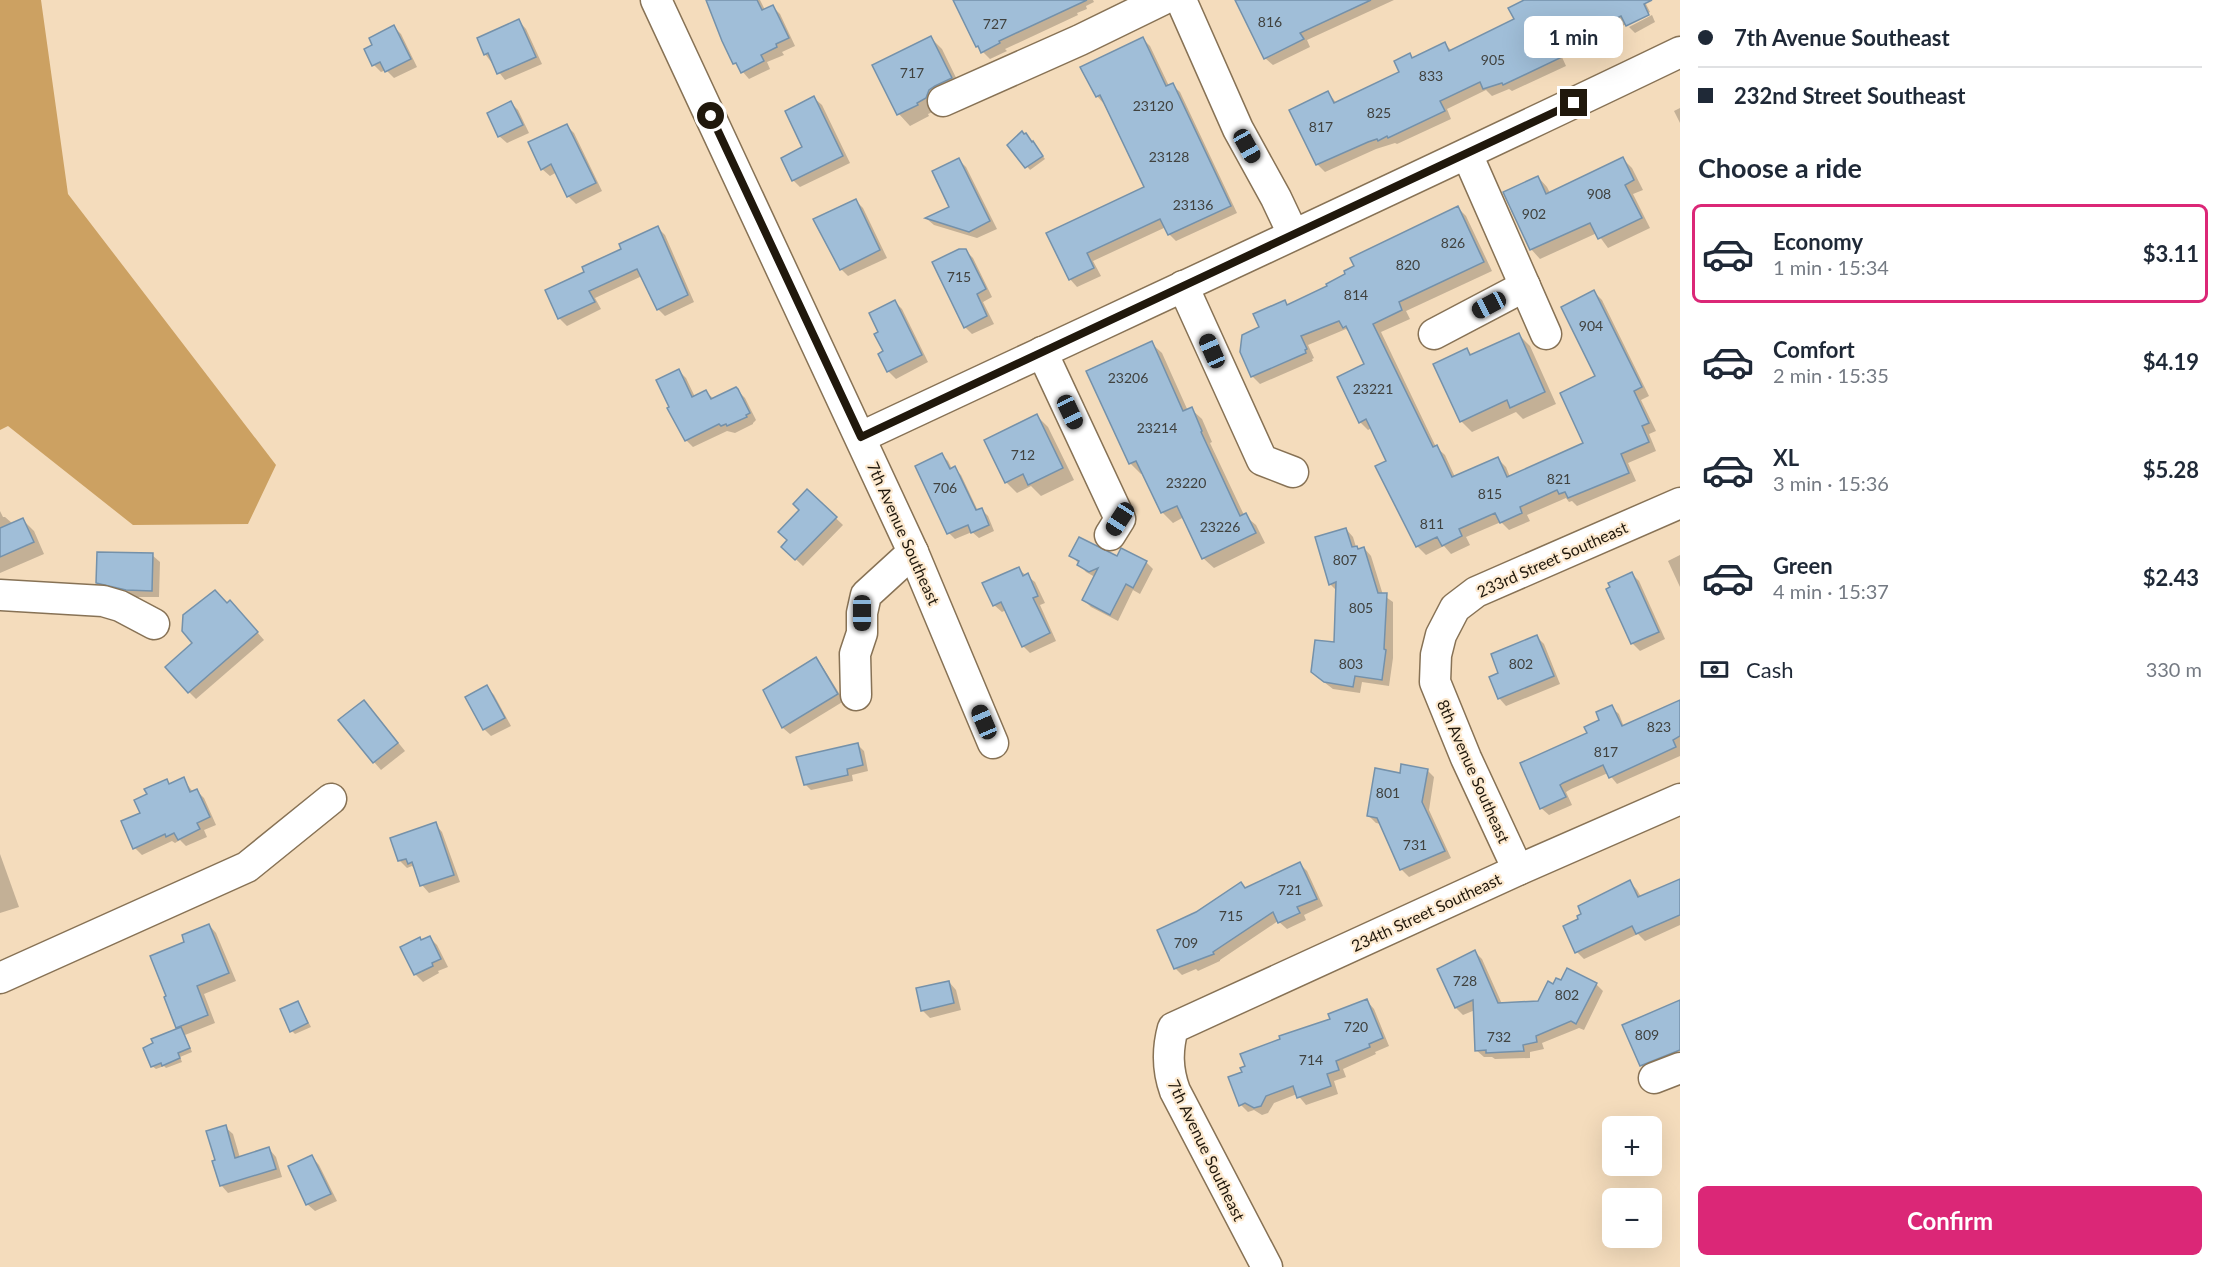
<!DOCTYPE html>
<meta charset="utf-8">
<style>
body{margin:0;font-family:Lato,sans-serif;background:#f2f2f3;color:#1f2937;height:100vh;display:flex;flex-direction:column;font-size:22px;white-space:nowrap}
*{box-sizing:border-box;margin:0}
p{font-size:20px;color:#747a83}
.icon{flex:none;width:33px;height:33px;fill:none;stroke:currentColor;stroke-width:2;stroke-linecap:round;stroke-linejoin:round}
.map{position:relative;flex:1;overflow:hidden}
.drawer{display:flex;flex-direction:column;background:#fff;width:540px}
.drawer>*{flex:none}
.hud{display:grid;align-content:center;height:132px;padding:0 18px;background:#fff}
.controls{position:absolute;left:1602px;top:1116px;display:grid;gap:12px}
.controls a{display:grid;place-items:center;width:60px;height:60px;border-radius:9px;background:#fff;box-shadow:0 6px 24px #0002;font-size:30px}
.end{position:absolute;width:27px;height:27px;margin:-14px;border:8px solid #20180c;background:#fff;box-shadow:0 0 0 3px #fff}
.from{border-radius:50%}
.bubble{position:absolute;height:42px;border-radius:9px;background:#fff;box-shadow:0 6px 24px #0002;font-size:20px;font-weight:700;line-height:42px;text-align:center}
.car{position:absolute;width:18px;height:36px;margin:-18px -9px;border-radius:8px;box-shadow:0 0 4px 2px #0007;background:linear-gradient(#222 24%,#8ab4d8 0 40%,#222 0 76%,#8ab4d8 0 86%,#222 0)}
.hud b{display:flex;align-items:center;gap:21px;height:57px;font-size:22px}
.hud b+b{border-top:2px solid #e0e1e3}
.hud i{width:15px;height:15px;background:#1f2937}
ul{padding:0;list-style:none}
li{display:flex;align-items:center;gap:18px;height:99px;margin:0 12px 9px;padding:0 6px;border:3px solid transparent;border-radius:9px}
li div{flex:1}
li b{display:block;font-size:22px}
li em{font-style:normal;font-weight:700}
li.current{border-color:#db2777}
li>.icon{width:54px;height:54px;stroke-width:1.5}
h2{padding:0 18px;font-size:27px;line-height:72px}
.pay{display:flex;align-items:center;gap:15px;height:66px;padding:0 18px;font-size:22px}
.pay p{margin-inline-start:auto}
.action{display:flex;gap:12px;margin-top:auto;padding:12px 18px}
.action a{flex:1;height:69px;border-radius:9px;background:#db2777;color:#fff;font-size:24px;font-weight:700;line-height:69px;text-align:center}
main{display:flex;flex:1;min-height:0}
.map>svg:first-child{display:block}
</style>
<main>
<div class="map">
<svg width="1680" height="1267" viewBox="0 0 1680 1267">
<rect width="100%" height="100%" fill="#f4dcbc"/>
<polygon fill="#cca162" points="0,0 41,0 68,194 276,465 248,524 133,525 8,426 0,430"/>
<g fill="#0003">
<polygon points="707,0 760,0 765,10 773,7 780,14 795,46 782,52 784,55 767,62 770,69 749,79 735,63"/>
<polygon points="965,0 1093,0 1094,2 1086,6 1087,9 1077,13 1078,15 1005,49 1007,51 990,59 977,46"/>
<polygon points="1248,0 1394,0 1307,40 1310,47 1273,65 1265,58"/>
<polygon points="1541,0 1644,0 1650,12 1628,24 1628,26 1627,24 1602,34 1561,55 1566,66 1512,91 1509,89 1492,96 1486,90 1447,109 1451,119 1397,144 1395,143 1376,149 1325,172 1317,164 1328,92 1337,104 1401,72 1409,55 1413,59 1445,44 1452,51 1516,20"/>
<polygon points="1652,15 1655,22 1635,33 1629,27"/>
<polygon points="519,21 526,29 542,64 505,80 485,54"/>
<polygon points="394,27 401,34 417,67 394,78 386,70 381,72 374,65 374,46"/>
<polygon points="931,38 942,49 962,90 937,110 928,114 929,116 910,126 899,114 874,65"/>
<polygon points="1143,39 1150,46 1169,86 1172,85 1180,92 1237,213 1176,241 1169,234 1166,227 1093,261 1101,276 1077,287 1070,279 1048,234 1146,188 1104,104 1097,96"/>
<polygon points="814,98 822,105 850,163 800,187 793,180 804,148"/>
<polygon points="511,103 518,110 529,133 507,143 499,136"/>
<polygon points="1680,108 1680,123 1674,111"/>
<polygon points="567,126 574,133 602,191 576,204 568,196 557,172 550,176 542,169"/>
<polygon points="1029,138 1045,159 1030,170 1009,145"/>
<polygon points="1623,159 1632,168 1643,190 1633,194 1650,228 1608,248 1597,233 1540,259 1531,249 1538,177 1547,187 1550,193"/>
<polygon points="959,160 966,167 997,229 977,238 934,225 927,219 951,207"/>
<polygon points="856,201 863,208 887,258 848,276 841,269"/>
<polygon points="1458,208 1466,216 1492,271 1406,311 1410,319 1381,332 1436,447 1445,455 1455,477 1497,458 1506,467 1510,477 1585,444 1597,377 1594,292 1602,300 1649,396 1641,400 1656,431 1649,434 1656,451 1628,463 1636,481 1577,506 1572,501 1569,502 1566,498 1527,515 1530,521 1509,530 1501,522 1466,537 1470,545 1451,554 1444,546 1426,555 1417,546 1377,467 1388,462 1372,428 1368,430 1360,422 1366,365 1352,335 1346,329 1308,345 1314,358 1312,359 1313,361 1260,384 1252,376 1261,327 1284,302 1289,306 1329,287"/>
<polygon points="658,228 665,235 694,302 665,316 658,309 642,276 595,298 601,309 567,326 560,319 547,291 586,273"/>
<polygon points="965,250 973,258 992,297 983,302 994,324 972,334 965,327"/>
<polygon points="895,302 902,309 928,362 896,379 888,371 880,332"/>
<polygon points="1518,334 1530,346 1556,404 1523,419 1516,412 1472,432 1461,421 1467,350 1472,355"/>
<polygon points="1151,343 1162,353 1188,411 1191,409 1202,419 1212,442 1210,443 1244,515 1256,525 1265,543 1214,568 1203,558 1184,517 1173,523 1162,512 1143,473 1141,474 1130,463"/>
<polygon points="679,371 686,378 695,397 706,392 714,399 737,390 745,398 756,420 753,423 753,424 735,433 727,431 693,447 686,440"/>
<polygon points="1037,416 1048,427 1074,480 1041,496 1031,486 1017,493 1006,482"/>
<polygon points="942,455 948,461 952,469 954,468 961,475 978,511 982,510 988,516 994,531 979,538 972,532 955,539 949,533"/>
<polygon points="807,491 843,525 803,566 783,547 789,540"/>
<polygon points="0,511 3,517 5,517 13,524 23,520 34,531 44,554 0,573"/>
<polygon points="1346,529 1353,537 1356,547 1359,550 1364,548 1371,556 1383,595 1393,602 1393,658 1389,686 1362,682 1360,693 1333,689 1320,679 1335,644 1337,591 1330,584"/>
<polygon points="152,555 160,562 159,597 134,597 105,590 98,583"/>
<polygon points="1071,555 1117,558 1146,562 1153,569 1140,594 1133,590 1118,621 1091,607 1084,600 1095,577 1086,572"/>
<polygon points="1680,555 1680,587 1668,561"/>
<polygon points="1018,569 1035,582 1045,603 1040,605 1056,641 1030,653 1023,646 1006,610 1002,612 994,605"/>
<polygon points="1632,574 1639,581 1665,639 1640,651 1633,644 1608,589"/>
<polygon points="227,604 237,609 264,640 196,699 189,692 194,643"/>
<polygon points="1537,637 1544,644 1560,684 1506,706 1499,698 1500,673"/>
<polygon points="815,659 822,666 844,701 790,734 783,728 765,690"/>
<polygon points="487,687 494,695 511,726 491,736 484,729"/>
<polygon points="1680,702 1680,756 1617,784 1608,773 1571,789 1566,792 1572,805 1549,815 1541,808 1589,733 1611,707 1619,714 1624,727"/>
<polygon points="371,709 405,751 381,770 374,762"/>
<polygon points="858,745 864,751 868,771 852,775 853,781 811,790 805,784"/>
<polygon points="1427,770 1434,777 1429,810 1451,858 1409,877 1401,869 1381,824 1376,823 1369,816 1401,774"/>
<polygon points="183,779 193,792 197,791 204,798 216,825 204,830 207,837 186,846 180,840 175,843 172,841 142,855 135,848 142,814 149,795 166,781 170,785"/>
<polygon points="435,824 442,832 460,882 429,893 422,885 417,871 412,866 407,868 399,860"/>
<polygon points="0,854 19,907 0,913"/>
<polygon points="1300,864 1307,871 1323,906 1304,915 1306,920 1287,929 1278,921 1220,960 1220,961 1198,971 1196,969 1182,975 1175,968 1246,889"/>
<polygon points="1680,880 1680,925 1645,941 1638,934 1584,959 1577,952 1580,919 1630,882 1637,890 1641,897"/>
<polygon points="209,925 216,933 236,981 204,994 215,1023 185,1035 192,1052 180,1057 182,1062 166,1068 164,1066 156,1069 152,1066 180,1029 178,1027 186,942"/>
<polygon points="430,938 437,945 448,967 438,971 439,973 423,982 415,974 422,942"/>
<polygon points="1475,952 1482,959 1502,1004 1539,1003 1553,986 1596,984 1603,991 1584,1030 1579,1028 1542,1043 1544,1049 1530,1052 1530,1058 1495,1059 1492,1057 1484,1057 1476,1050 1475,1010 1463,1015 1456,1008 1439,969"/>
<polygon points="949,982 956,990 961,1010 930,1018 922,1010"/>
<polygon points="1367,1001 1374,1009 1389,1046 1375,1052 1376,1054 1343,1069 1346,1077 1334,1081 1338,1094 1306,1105 1297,1094 1274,1103 1268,1113 1262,1115 1254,1110 1248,1112 1241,1105 1244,1073"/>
<polygon points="1680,1001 1680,1050 1659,1059 1662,1066 1648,1072 1641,1065"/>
<polygon points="298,1002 311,1027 295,1034 292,1031"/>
<polygon points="225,1127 233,1134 240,1158 269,1149 276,1157 282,1177 228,1193 221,1185 217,1161"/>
<polygon points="312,1157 319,1165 337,1201 315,1211 307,1204"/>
</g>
<g fill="#a0bed8" stroke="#7491aa" stroke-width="1.5">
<polygon points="706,0 757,0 762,10 773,5 789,38 776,44 777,47 761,55 764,61 741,73 736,63 733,64 722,41"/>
<polygon points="953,0 1087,0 999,41 1000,43 981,53 978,46 976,47"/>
<polygon points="1235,0 1371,0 1300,33 1304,39 1264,59"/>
<polygon points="1524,0 1652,0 1644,4 1649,15 1626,26 1621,16 1594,29 1594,28 1555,47 1560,58 1503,85 1502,83 1483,89 1480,82 1440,101 1445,111 1388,138 1387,136 1378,141 1377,139 1368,142 1316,165 1289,110 1328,91 1334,103 1399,72 1394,61 1410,53 1412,58 1445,42 1449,51 1514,19 1508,8"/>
<polygon points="519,19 536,57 497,74 488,53 484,55 477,38"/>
<polygon points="394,25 411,59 385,72 380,62 372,66 364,49 372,45 369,38"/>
<polygon points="931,36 952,78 935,86 929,90 926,98 917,103 918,105 897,115 872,65"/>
<polygon points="1143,37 1166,86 1173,83 1231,206 1168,235 1160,219 1087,253 1094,268 1069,280 1046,233 1144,187 1100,95 1096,97 1080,67"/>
<polygon points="814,96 843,156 792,181 781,158 802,147 785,111"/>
<polygon points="511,101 523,125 498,137 487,113"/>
<polygon points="567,124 596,183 567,197 551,164 541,170 528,142"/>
<polygon points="1022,131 1024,134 1026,133 1032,142 1033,141 1043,156 1025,168 1007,145"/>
<polygon points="1623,157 1634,180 1625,185 1642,218 1598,239 1590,223 1530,250 1503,192 1538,176 1546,194"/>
<polygon points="959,158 990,221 969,232 925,218 949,207 932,171"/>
<polygon points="856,199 880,250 840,270 813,219"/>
<polygon points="1458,206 1484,262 1399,302 1402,310 1373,324 1433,447 1437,445 1452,477 1498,457 1507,477 1583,443 1560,393 1595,376 1561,307 1594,290 1642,387 1634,391 1649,423 1642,426 1649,442 1621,454 1629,473 1568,498 1565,492 1559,494 1557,490 1520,507 1522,513 1500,523 1495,513 1459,529 1462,536 1442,546 1437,537 1416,547 1375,466 1386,461 1366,419 1359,423 1337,377 1364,364 1346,326 1343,328 1339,321 1301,336 1307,349 1305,350 1306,353 1251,377 1240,352 1242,335 1259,327 1253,314 1285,300 1287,305 1327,286 1326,284 1345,274 1344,271 1354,266 1350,258"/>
<polygon points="658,226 688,295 657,310 637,269 589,291 595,302 558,319 545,290 584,272 582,267 621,249 619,244"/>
<polygon points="959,249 966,249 986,289 977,294 987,316 964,328 932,262"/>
<polygon points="895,300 922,355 887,372 878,354 883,351 874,334 878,332 869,313"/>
<polygon points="1519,333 1545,392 1510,408 1507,400 1460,422 1433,364 1467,348 1470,355"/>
<polygon points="1152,341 1183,411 1192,407 1202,431 1201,432 1240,516 1246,513 1256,533 1202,559 1177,506 1161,513 1136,461 1129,464 1086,371"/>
<polygon points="679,369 692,397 706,390 711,399 736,387 738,389 750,413 746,415 747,417 727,426 726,424 721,426 719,424 685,441 667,408 669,407 656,380"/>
<polygon points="1037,414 1063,468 1028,485 1023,474 1005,483 984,440"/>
<polygon points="942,453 950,469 955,466 976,510 982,508 989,525 971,533 968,525 947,534 915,466"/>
<polygon points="807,489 837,517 795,560 781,547 787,540 778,532 799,510 793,504"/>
<polygon points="23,518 34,542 0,557 0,528"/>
<polygon points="1346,528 1352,547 1357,546 1358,549 1364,547 1378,593 1387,593 1384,649 1386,650 1382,680 1355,676 1353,687 1324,682 1311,672 1315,640 1334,642 1336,582 1329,585 1315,537"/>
<polygon points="1079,537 1117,556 1121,548 1147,561 1133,588 1126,584 1110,615 1082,600 1098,568 1089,572 1077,565 1079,561 1069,556"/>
<polygon points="97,552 153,553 152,591 126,590 96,583"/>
<polygon points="1019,567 1023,576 1028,573 1038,596 1033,598 1050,633 1022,647 1001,602 993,606 982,583"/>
<polygon points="1632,572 1659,632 1631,644 1606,589 1610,587 1608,583"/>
<polygon points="215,590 227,603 230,600 258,632 188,693 165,667 192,643 182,631 183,615"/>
<polygon points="1537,635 1554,676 1498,699 1489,677 1498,673 1491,654"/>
<polygon points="816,657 838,694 782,728 763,690"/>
<polygon points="487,685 505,718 483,730 465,697"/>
<polygon points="364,700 398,743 373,763 338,720"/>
<polygon points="1680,700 1680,736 1673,740 1676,747 1609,778 1603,765 1563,783 1560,785 1566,797 1540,809 1520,763 1587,733 1584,727 1599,720 1596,712 1612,705 1622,726"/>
<polygon points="858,743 863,765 847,769 848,775 804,785 796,757"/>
<polygon points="1401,764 1428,769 1422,802 1445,851 1400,870 1377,818 1367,816 1375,768 1400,773"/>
<polygon points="184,777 190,792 197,789 210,817 197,823 200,829 178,840 174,833 166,837 165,834 133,849 121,821 140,813 134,800 147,794 144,789 167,779 169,784"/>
<polygon points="436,822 454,875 420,886 412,862 408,864 406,859 398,861 390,838"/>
<polygon points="1300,862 1317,899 1297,907 1300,913 1278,923 1273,912 1213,952 1214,954 1174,969 1157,930 1196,912 1241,882 1245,888"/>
<polygon points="1680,879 1680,915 1636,934 1632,926 1575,953 1563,926 1578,919 1577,916 1581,914 1578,906 1630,880 1638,897"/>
<polygon points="209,924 229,973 197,986 208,1015 176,1028 164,997 166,996 150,956 184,942 182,935"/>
<polygon points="430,936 441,959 432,963 433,966 414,975 400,947 420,937 421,940"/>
<polygon points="1475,950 1498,1003 1538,1001 1548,981 1553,984 1556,978 1561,980 1567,968 1597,983 1576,1024 1571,1021 1536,1036 1537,1042 1523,1045 1524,1051 1486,1053 1486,1050 1475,1051 1473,1000 1455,1008 1437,969"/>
<polygon points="949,981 954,1003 921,1011 916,988"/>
<polygon points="1367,999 1383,1038 1369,1044 1370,1047 1336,1061 1339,1070 1327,1074 1331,1086 1297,1098 1293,1086 1266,1096 1261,1106 1254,1108 1245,1103 1239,1106 1228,1077 1242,1072 1240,1068 1245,1066 1240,1054 1280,1039 1279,1036 1330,1019 1328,1014"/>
<polygon points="1680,1000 1680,1050 1640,1066 1622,1025"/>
<polygon points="298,1001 308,1023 290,1032 280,1009"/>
<polygon points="181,1027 190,1048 178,1053 180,1058 162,1066 161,1063 151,1067 143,1048 153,1043 151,1039"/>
<polygon points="226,1125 235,1158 269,1147 276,1169 220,1186 212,1161 215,1160 206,1131"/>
<polygon points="312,1155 331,1194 306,1205 288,1166"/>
</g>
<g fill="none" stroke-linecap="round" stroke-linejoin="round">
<defs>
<g id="minor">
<polyline points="656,0 913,552 993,743"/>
<polyline points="1181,0 1238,129 1276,198 1293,234"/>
<polyline points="943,101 1080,40 1162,0"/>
<polyline points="1467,154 1546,334"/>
<polyline points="1183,286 1262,460 1293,472"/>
<polyline points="1434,334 1525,286"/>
<polyline points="1042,352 1120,519 1110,535"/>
<path d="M861 437C1134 309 1408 183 1680 52"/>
<polyline points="0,595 103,601 120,606 154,624"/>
<polyline points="856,695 855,654 862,633 862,613 866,595 913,552"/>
<polyline points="1518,870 1466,758 1435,682 1436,655 1441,635 1455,608 1476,592 1680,503"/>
<polyline points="0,978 247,867 331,799"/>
<polyline points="1654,1078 1680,1068"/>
<path d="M1267 1267 1175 1091C1167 1069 1167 1050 1173 1028L1518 870 1680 799"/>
</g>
</defs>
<use href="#minor" stroke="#877255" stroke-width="33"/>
<use href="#minor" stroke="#fff" stroke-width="30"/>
</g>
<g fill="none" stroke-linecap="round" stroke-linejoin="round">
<polyline stroke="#20180c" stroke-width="8" points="711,116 861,437 1574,103"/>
</g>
<g text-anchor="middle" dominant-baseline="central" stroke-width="4.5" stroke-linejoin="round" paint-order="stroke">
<g font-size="14" fill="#40423f">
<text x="1270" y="21">816</text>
<text x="995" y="23">727</text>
<text x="1493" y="59">905</text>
<text x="912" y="72">717</text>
<text x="1431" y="75">833</text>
<text x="1153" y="105">23120</text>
<text x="1379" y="112">825</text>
<text x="1321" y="126">817</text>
<text x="1169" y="156">23128</text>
<text x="1599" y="193">908</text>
<text x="1193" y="204">23136</text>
<text x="1534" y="213">902</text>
<text x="1453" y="242">826</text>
<text x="1408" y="264">820</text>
<text x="959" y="276">715</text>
<text x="1356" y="294">814</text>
<text x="1591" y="325">904</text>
<text x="1128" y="377">23206</text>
<text x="1373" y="388">23221</text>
<text x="1157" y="427">23214</text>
<text x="1023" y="454">712</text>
<text x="1559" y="478">821</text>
<text x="1186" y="482">23220</text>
<text x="945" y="487">706</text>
<text x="1490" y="493">815</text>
<text x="1432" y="523">811</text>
<text x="1220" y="526">23226</text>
<text x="1345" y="559">807</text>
<text x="1361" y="607">805</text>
<text x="1351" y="663">803</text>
<text x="1521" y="663">802</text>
<text x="1659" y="726">823</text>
<text x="1606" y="751">817</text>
<text x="1388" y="792">801</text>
<text x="1415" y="844">731</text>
<text x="1290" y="889">721</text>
<text x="1231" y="915">715</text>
<text x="1186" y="942">709</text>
<text x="1465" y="980">728</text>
<text x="1567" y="994">802</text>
<text x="1356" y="1026">720</text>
<text x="1647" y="1034">809</text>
<text x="1499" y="1036">732</text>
<text x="1311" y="1059">714</text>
</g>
<g font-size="16" fill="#20180c" stroke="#fdead0">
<text transform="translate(904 533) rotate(66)">7th Avenue Southeast</text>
<text transform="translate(1552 559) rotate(-24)">233rd Street Southeast</text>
<text transform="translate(1474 771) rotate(66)">8th Avenue Southeast</text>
<text transform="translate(1426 912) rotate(-25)">234th Street Southeast</text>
<text transform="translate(1207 1150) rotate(64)">7th Avenue Southeast</text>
</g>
</g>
</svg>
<div class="controls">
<a>+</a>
<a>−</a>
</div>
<i class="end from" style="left:711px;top:116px"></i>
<i class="end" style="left:1574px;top:103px"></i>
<div class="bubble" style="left:1524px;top:16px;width:99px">1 min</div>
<i class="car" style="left:1247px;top:146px;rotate:151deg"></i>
<i class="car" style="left:1489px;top:305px;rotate:242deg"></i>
<i class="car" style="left:1212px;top:351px;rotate:336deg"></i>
<i class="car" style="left:1070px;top:412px;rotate:155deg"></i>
<i class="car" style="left:1120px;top:519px;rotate:213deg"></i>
<i class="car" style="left:862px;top:613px;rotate:180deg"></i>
<i class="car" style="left:984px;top:722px;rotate:337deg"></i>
</div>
<section class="drawer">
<div class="hud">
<b><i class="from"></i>7th Avenue Southeast</b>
<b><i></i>232nd Street Southeast</b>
</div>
<h2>Choose a ride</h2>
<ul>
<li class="current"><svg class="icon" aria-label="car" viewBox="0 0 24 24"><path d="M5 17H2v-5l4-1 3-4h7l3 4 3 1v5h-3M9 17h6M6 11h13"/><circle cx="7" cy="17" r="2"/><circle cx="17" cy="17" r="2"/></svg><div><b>Economy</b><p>1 min · 15:34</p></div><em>$3.11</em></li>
<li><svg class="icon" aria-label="car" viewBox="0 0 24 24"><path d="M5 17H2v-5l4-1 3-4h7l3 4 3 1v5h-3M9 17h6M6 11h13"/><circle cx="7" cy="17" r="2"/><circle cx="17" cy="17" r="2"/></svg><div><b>Comfort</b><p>2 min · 15:35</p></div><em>$4.19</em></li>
<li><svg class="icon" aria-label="car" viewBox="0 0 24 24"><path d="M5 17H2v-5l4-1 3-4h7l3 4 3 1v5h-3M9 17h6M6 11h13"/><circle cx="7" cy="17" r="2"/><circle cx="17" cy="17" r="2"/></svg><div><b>XL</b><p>3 min · 15:36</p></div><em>$5.28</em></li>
<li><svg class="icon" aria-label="car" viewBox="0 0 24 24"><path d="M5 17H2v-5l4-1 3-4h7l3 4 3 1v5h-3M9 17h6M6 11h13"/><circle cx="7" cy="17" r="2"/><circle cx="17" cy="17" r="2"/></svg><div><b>Green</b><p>4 min · 15:37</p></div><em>$2.43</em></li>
</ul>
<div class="pay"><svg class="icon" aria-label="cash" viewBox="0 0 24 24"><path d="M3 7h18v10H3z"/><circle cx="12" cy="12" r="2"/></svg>Cash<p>330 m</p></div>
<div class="action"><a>Confirm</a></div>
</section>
</main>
